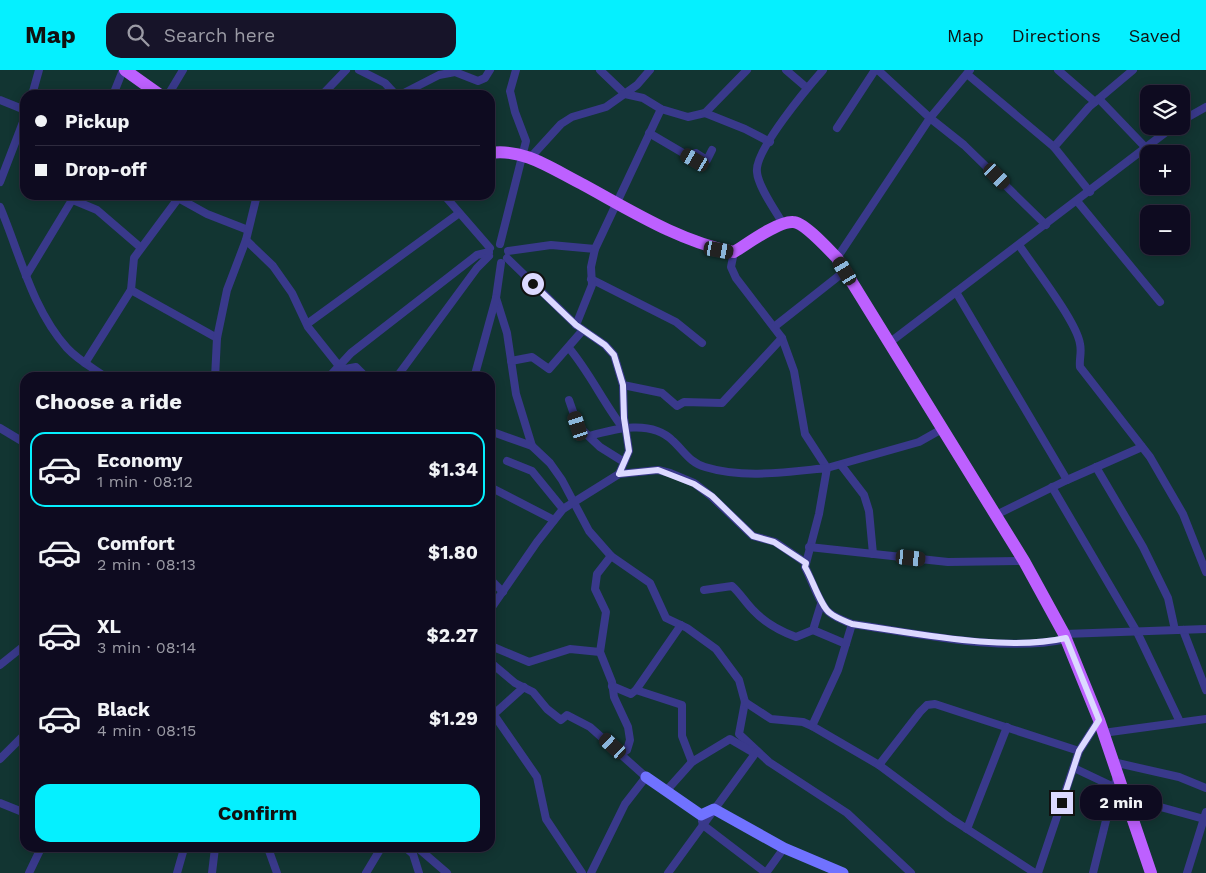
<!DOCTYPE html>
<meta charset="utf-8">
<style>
body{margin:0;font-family:"Work Sans",sans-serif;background:#171429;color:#f1f3f6;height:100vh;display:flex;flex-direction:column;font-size:19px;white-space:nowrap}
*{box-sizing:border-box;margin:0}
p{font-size:16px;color:#9b9ba5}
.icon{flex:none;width:28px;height:28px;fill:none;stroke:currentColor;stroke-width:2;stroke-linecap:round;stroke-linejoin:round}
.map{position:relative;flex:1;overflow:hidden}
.side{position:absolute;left:20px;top:302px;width:475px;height:480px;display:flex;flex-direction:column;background:#0e0b20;border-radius:15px;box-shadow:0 2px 12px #0003,0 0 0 1px #2e2b3e}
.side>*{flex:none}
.banner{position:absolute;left:20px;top:20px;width:475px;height:110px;border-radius:15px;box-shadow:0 2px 12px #0003,0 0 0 1px #2e2b3e;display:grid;align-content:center;height:110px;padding:0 15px;background:#0e0b20}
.controls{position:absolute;left:1140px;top:15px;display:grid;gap:10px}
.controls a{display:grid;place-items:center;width:50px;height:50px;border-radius:10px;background:#0e0b20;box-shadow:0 2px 12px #0003,0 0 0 1px #2e2b3e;font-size:25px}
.end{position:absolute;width:22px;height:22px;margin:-11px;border:6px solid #dcd9ff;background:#111;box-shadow:0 0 0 2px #111}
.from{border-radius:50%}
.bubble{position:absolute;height:35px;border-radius:15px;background:#0e0b20;box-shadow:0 2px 12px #0003,0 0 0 1px #2e2b3e;font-size:16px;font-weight:700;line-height:35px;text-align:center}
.car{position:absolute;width:15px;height:30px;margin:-15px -8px;border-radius:6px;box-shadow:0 0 4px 1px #0007;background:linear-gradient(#222 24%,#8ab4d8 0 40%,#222 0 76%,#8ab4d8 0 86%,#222 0)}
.banner b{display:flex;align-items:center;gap:18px;height:48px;font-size:19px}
.banner b+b{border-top:1px solid #2e2b3e}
.banner i{width:12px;height:12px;background:#f1f3f6}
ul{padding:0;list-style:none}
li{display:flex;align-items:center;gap:15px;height:75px;margin:0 10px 8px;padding:0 5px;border:2px solid transparent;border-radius:15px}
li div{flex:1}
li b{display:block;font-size:19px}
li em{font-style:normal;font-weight:700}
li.current{border-color:#05f0ff}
li>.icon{width:45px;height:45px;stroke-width:1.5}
h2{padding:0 15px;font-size:22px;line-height:60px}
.button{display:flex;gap:10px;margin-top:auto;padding:10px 15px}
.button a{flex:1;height:58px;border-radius:15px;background:#05f0ff;color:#111;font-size:20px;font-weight:700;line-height:58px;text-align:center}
header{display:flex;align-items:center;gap:30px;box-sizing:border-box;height:70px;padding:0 25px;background:#05f0ff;color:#111}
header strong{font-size:24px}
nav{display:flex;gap:28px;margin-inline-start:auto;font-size:18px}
.search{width:350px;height:45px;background:#171429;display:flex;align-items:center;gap:12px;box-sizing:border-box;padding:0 18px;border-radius:15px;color:#9b9ba5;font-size:19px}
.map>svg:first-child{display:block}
</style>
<header>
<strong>Map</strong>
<div class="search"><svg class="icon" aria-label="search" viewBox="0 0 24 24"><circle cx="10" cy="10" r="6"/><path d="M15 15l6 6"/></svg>Search here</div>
<nav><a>Map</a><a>Directions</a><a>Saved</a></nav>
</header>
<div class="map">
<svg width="1206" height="803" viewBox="0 0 1206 803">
<rect width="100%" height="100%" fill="#130f2a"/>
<path fill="#123532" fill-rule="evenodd" d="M0 0H1206V803H0ZM1149 24H1181V56H1149ZM25 25H490V125H25ZM1149 84H1181V116H1149ZM1149 144H1181V176H1149ZM25 308H490V778H25Z"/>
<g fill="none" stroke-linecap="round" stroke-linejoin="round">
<g stroke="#39398b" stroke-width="8">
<polyline points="359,0 385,13 396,25"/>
<polyline points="600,0 625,24 643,28 661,39 688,47 705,43 747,0"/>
<polyline points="786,0 807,18"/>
<polyline points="878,0 930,48 964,75 1046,155"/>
<polyline points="1058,0 1095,32"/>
<polyline points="967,4 1054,77 1089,37 1133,0"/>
<polyline points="32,25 39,0"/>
<polyline points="113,25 123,0"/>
<polyline points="168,25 183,0"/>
<polyline points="322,25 346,0"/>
<polyline points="400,25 439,5 455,2 478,11 485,8 490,0"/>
<polyline points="1099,29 1146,78"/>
<polyline points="0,30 25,40"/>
<polyline points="705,43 745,59 770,72"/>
<polyline points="1181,51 1206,37"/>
<polyline points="837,58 875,0"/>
<polyline points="649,63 695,90 696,83 707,90 712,80"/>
<polyline points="1054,77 1090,122"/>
<polyline points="530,88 561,54 572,47 606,37 637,15 650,0"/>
<polyline points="0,112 25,47"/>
<polyline points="444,125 490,178"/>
<polyline points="73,130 97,140 140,177"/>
<polyline points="1077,131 1160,232"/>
<path d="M0 137C20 184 32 239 67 278 78 290 93 298 107 308"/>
<path d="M783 154C776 141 758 117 757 102 754 81 808 17 823 0"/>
<polyline points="246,170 273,196 292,223 308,257 339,296 345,299 356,297 367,308"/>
<polyline points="500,174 526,71 515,42 510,21 516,0"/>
<path d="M1019 175C1033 196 1077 252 1080 274 1082 282 1079 289 1080 297L1150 387 1183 444 1206 502"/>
<polyline points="508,181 551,175 595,179"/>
<polyline points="734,182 731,197 736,208 782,268 794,301 805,364 827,398 919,372 942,359"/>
<polyline points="507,188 576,255 605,275 614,285 623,315 624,348 629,381 619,404"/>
<polyline points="837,188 930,48 970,0"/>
<polyline points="501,193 496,228 507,263 516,324 532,376"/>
<polyline points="26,206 75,125"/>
<polyline points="591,209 676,252 702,273"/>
<polyline points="131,220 217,268"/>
<polyline points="956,222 1067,410"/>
<polyline points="307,254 458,144"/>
<polyline points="576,255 592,215 591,197 595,179 661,39"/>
<polyline points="774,257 845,201"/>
<polyline points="889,273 1174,56"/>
<path d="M569 278C590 303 603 332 623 358"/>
<polyline points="511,291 532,287 549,299 583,260"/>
<polyline points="85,293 131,220 134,188 177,130 180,129 207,144 248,160"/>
<polyline points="215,308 217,268 227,220 246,170 257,125"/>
<polyline points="328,308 351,283 477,185 489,182"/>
<polyline points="396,308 477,198 489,186"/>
<polyline points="474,308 496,228"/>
<polyline points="623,315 662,323 677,336 684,332 722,333 782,268"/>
<polyline points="569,330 578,356 600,377 624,392"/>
<polyline points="0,358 25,373"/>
<polyline points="490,361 532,376 550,393 562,410 589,461 611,486 650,513 666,548 687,558 716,579 739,610 745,632 739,664 769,692 847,743 911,803"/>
<path d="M589 366C615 359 651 349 673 371 684 381 690 393 705 397 744 409 787 402 827 398L819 444 805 497C811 508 821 538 830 543 836 548 845 551 852 554 915 563 1004 583 1066 569"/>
<polyline points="507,391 532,401 563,439"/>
<polyline points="841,395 864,425 869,441 873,484"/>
<polyline points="1096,397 1143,477 1168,528 1175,560"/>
<polyline points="490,417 554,450"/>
<polyline points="1052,417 1137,562 1180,652"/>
<polyline points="996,445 1067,410 1142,377"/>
<polyline points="809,477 948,492 1024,491"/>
<polyline points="611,486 597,504 595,519 606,542 600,582 612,612 614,627 628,657 630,670 627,680 621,684"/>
<polyline points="490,509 503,522"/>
<path d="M704 520 732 516C740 523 745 532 753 540 765 553 780 561 796 567L813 560 821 534"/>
<polyline points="490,540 537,472 563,439 619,404 658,400 670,403 694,413 711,426 753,466 775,472 806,493"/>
<polyline points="813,560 846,574"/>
<polyline points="1183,560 1206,620"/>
<polyline points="1064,564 1206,559"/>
<polyline points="491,576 529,592 570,579 600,582"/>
<polyline points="490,578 490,540"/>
<polyline points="490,592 515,613 533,622 547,639 561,650 567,645 590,657 646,707 625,734 591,803"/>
<polyline points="0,595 25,575"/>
<polyline points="612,616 631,624 636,620 682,635 682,666 692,692"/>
<polyline points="636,620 681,555"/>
<polyline points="745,632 771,649 803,652 812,656 879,695 950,748 1035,803"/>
<polyline points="490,639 537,707 546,749 582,803"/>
<polyline points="494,644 524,617"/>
<polyline points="812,656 838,600 852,554"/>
<polyline points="1103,663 1206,649"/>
<polyline points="0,689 25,664"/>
<polyline points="1113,692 1179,707 1206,718"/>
<polyline points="879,695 920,642 927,635 935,634 1079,681"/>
<polyline points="1074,698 1114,717"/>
<polyline points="667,720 692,692 730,669 754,683"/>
<polyline points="1124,727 1204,749"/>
<polyline points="0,733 25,743"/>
<polyline points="702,751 703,755 766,803"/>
<polyline points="967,759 1007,657"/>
<polyline points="268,778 277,803"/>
<polyline points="406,778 413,784 419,803"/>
<polyline points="418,778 447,803"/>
<polyline points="29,803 41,778"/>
<polyline points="177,803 183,782 182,778"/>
<polyline points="212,803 215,778"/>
<polyline points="366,803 381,778"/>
<polyline points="668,803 757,681"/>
<polyline points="766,803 784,778"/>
<polyline points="1038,803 1079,681 1099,650"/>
<polyline points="1093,803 1117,706"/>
<polyline points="1187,803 1206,742"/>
</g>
<polyline stroke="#7072ff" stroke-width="11" points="646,707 701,745 714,739 784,778 843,803"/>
<g stroke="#bd60ff" stroke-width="12">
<polyline points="125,0 160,25"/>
<path d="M490 83C524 78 552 99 582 114 630 140 680 172 734 182 747 174 778 151 793 152 804 152 829 180 837 188L1024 491 1064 564 1099 650 1151 803"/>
</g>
</g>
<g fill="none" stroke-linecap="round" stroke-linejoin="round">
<path stroke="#dcd9ff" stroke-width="6" d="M533 214 576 255 605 275 614 285 623 315 624 348 629 381 619 404 658 400 694 414 712 426 753 466 774 472 806 493 805 497C812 508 821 537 830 543 836 548 845 551 852 554 916 563 1004 582 1066 568L1099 650 1079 681 1062 733"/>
</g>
</svg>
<div class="controls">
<a><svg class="icon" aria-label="layers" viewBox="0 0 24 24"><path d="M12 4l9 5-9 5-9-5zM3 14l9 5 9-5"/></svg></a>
<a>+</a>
<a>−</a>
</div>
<i class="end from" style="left:533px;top:214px"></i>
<i class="end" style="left:1062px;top:733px"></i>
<div class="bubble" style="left:1080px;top:715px;width:82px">2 min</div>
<i class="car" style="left:695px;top:90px;rotate:300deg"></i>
<i class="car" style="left:997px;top:106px;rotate:135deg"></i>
<i class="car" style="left:719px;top:180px;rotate:100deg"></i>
<i class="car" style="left:845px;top:201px;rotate:329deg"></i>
<i class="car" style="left:578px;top:356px;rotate:342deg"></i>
<i class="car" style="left:911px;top:488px;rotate:96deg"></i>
<i class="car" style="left:613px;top:676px;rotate:312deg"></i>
<div class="banner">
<b><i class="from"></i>Pickup</b>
<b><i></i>Drop-off</b>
</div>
<section class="side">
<h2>Choose a ride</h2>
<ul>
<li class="current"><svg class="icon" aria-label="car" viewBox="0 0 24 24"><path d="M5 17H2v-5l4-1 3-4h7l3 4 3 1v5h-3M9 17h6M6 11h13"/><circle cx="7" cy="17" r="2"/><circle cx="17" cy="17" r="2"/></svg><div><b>Economy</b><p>1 min · 08:12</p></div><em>$1.34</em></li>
<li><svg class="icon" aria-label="car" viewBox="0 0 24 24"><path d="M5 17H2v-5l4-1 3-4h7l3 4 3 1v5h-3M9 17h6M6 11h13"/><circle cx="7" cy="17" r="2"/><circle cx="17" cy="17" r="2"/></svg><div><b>Comfort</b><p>2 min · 08:13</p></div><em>$1.80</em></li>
<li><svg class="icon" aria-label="car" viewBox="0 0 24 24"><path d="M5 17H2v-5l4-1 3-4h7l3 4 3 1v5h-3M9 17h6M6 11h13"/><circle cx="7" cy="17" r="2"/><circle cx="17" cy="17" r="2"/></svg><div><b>XL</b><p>3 min · 08:14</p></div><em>$2.27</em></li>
<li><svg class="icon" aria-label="car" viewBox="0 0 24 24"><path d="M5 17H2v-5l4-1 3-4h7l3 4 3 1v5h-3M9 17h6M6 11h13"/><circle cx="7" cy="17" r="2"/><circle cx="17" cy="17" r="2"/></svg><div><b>Black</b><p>4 min · 08:15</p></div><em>$1.29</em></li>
</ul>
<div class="button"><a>Confirm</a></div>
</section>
</div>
